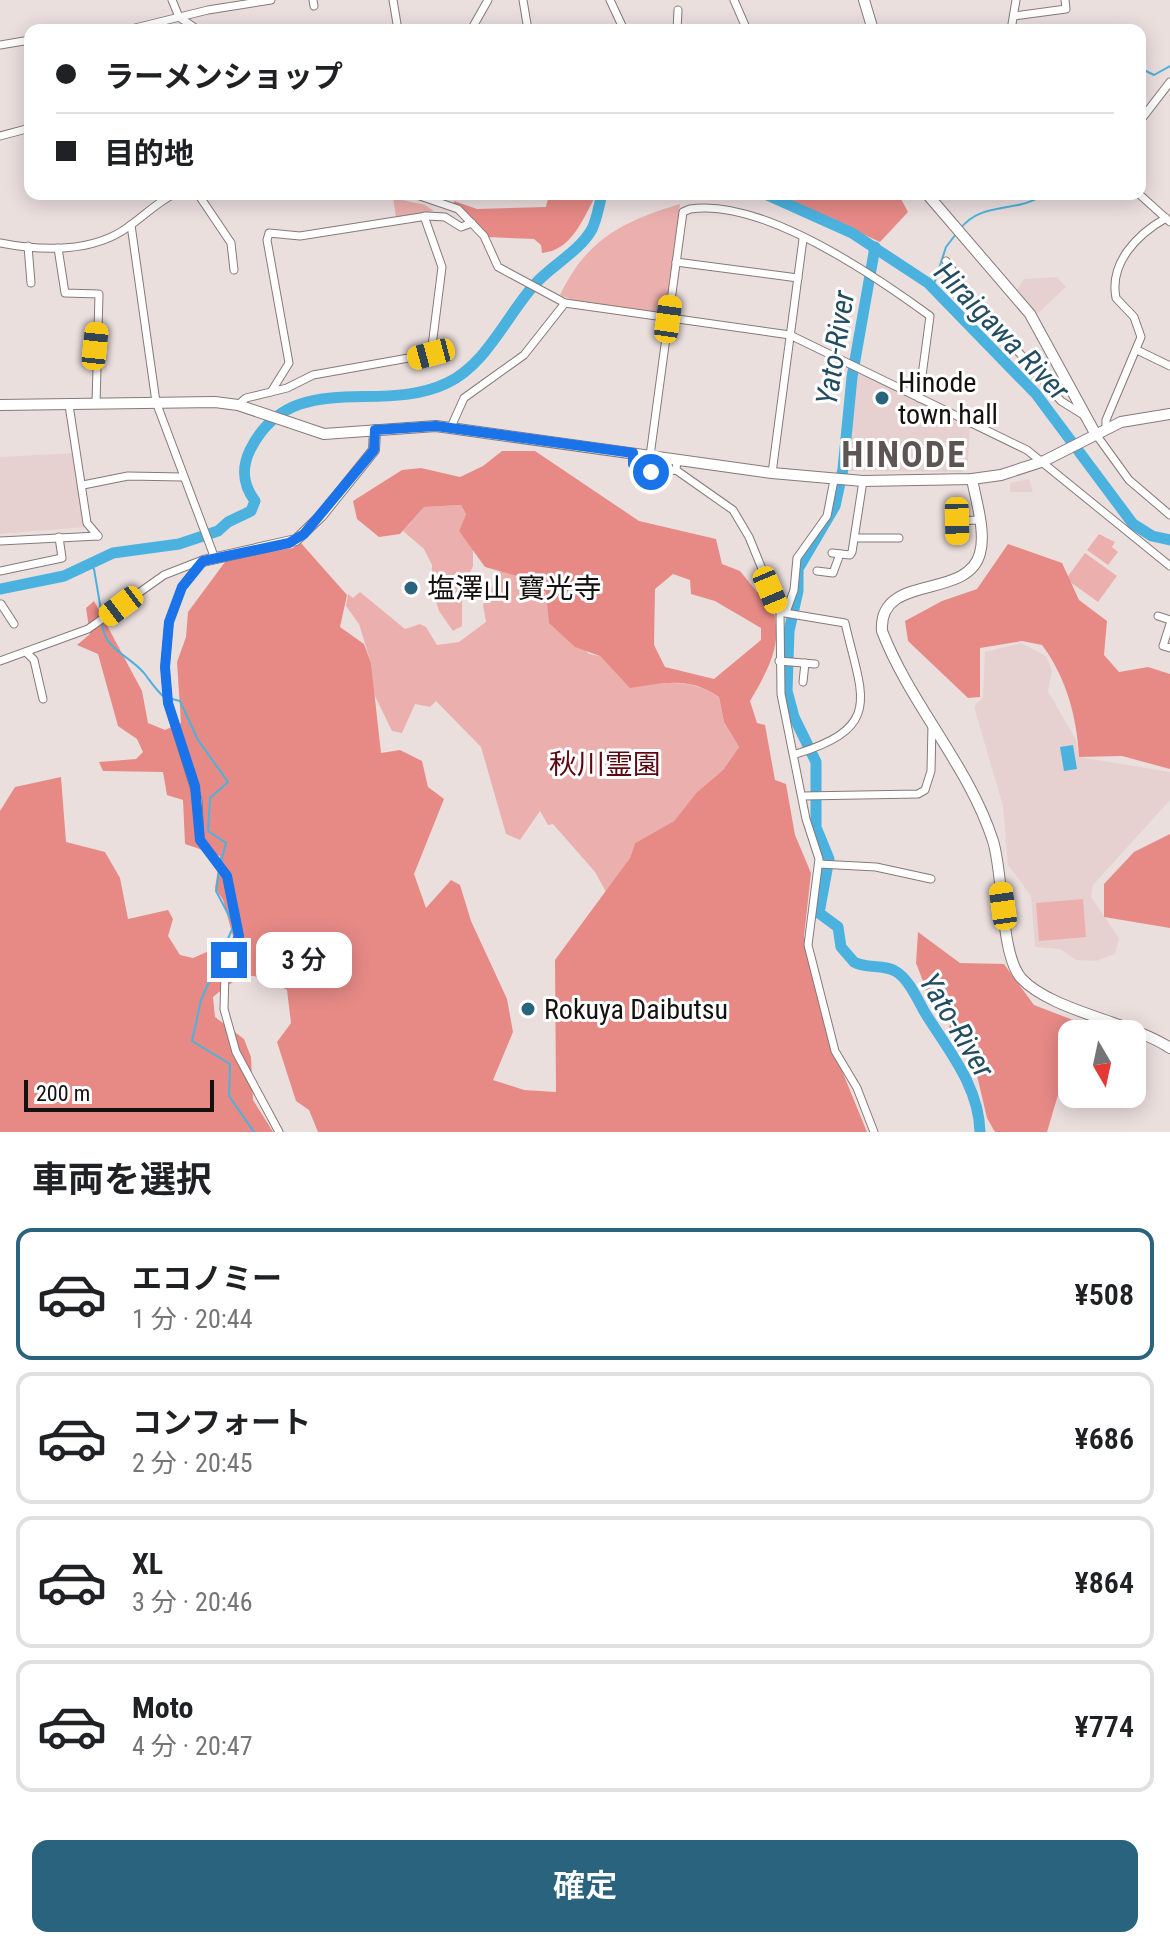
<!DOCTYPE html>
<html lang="ja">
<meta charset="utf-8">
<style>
body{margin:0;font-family:"Roboto Condensed","Noto Sans JP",sans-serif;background:#f6f6f6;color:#202124;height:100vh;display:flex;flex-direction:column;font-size:30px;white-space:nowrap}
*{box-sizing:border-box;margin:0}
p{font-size:26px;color:#757577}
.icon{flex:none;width:44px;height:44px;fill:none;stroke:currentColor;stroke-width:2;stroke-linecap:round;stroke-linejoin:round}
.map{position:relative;height:1132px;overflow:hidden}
.sheet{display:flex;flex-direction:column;background:#fff;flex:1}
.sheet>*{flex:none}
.guide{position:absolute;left:24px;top:24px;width:1122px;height:176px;border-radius:16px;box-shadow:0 4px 20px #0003;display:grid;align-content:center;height:176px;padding:0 32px;background:#fff}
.needle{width:52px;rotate:171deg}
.tools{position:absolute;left:1058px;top:1020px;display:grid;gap:16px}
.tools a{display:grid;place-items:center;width:88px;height:88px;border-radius:16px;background:#fff;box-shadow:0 4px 20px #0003;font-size:40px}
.scale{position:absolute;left:24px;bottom:20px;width:190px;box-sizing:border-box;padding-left:8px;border:4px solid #151110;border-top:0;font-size:22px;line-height:28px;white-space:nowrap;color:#151110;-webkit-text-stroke:6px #fff;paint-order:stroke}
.end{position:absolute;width:36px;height:36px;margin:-18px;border:10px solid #1a73e8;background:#fff;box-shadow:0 0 0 4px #fff}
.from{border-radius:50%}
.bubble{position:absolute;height:56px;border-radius:16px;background:#fff;box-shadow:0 4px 20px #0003;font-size:26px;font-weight:600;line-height:56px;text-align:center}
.car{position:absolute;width:24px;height:48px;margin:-24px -12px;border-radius:10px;box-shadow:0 0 6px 2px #0007;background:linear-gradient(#f5c518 24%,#345 0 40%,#f5c518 0 76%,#345 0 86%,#f5c518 0)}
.guide b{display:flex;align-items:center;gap:28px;height:76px;font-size:30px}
.guide b+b{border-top:2px solid #e0e0e0}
.guide i{width:20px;height:20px;background:#202124}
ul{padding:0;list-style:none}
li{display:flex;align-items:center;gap:24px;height:132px;margin:0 16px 12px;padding:0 16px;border:4px solid #e0e0e0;border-radius:16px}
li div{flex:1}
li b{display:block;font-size:30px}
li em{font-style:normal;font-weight:600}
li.selected{border-color:#2a637d}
li>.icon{width:72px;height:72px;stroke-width:1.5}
h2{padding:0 32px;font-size:36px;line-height:96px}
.action{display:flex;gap:16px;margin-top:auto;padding:16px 32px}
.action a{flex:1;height:92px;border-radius:16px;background:#2a637d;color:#fff;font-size:32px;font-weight:600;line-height:92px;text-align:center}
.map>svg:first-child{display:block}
</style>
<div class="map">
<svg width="1170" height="1132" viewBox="0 0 1170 1132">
<rect width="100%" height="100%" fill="#ebdfde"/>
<g fill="#e6d1d0">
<polygon points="1057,277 1066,287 1036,315 1017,290 1024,279"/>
<polygon points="856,370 970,426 968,462 962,462 962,472 844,471"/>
<polygon points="75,453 85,527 0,534 0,457"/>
<polygon points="1029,479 1033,492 1010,492 1010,483"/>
<polygon points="1021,643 1046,656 1052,671 1048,691 1076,740 1079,757 1170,772 1170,800 1093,885 1091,897 1119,938 1115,954 1096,961 1076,960 1060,949 1035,947 1031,896 1008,865 1003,806 974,707 983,697 985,652"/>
</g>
<g fill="#ebb0ad">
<polygon points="393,198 425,205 434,211 396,217"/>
<path d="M680 204 666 314 580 303 560 295C587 239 621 222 680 204Z"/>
<polygon points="461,505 466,514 459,531 473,549 473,566 462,590 462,626 453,631 439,611 432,588 432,565 424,549 403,531 424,507"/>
<polygon points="1099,534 1115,542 1112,547 1118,552 1108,565 1087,550"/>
<polygon points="1085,553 1117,576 1098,602 1066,579"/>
<path d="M500 571 528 579 547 592 551 614 589 654 600 656 630 687C664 683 689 677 719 697L724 722 739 747 723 770 697 792 674 821 635 843 630 858 606 892 595 872 553 824 548 825 540 811 520 840 506 834 481 747 436 701 430 707 415 704 402 733 392 731 374 694 371 663 359 624 346 606 348 594 353 598 360 592 405 629 420 624 426 627 437 645 459 642 486 622 483 605Z"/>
<polygon points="1083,899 1086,937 1039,941 1036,903"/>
</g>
<g fill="#e78a86" fill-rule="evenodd">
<path d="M549 194H597C582 219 573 250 542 253L541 245 534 239 487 237 453 211 454 201 477 209 546 207Z"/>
<polygon points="775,194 855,194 870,200 900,197 908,212 880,242"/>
<path d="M502 451H535L639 521 716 539 722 564 740 571 757 592 766 591C787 635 773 662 750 701L757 723 765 725 775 780 786 784 795 835 811 873 804 936 829 1039 867 1132H318L309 1110 296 1101 277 1042 291 1023 287 990C251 969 244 972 213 997L215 1017 244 1039 251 1057 253 1100 273 1132H0V811L15 787 61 777 66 842 105 852 120 878 128 919 168 910 173 919 168 936 180 955 193 958 234 940 223 900 215 888 220 856 185 844 183 800 167 795 163 772 103 771 99 762 136 759 143 752 137 739 118 726 98 654 77 645 90 634 86 608 94 601 142 691 148 723 165 730 181 723 177 662 186 637 188 612 228 558 293 548 300 542 347 595 340 627 364 644 371 663 381 753 400 750 422 761 428 787 444 799 414 874 426 908 451 880 460 885 471 921 507 999 513 1032 493 1080 524 1090 556 1092 555 960 630 858 635 843 674 821 697 792 723 770 739 747 724 722 719 697C689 676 664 683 630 688L600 656 575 647 549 623 546 592 528 579 485 567 459 531 466 514 461 505 424 507 400 534 379 537 357 519 353 501 402 470 421 468 460 477 483 466ZM673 574 690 580 691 594 715 601 761 628V640L714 679 665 667 654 645 655 589Z"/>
<path d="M1008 544 1062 563 1079 600 1107 621 1104 655 1119 672 1148 667 1170 674V769L1122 756 1079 757C1077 717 1066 677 1042 645L1022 641 980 648V697L968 698 908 641 905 621 942 601 977 589Z"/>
<polygon points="1170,834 1170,928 1104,917 1104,884 1134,852"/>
<polygon points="918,932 960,963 1004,964 1034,1005 1104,1032 1072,1034 1072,1078 1063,1078 1047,1132 995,1132 987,1118 975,1067 949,1029 953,1008 928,994 916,963"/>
</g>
<polygon fill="#4bb1de" points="1073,745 1077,769 1064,771 1060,747"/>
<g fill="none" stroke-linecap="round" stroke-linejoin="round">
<g stroke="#4bb1de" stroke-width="2">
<polyline points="1140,68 1154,75 1170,66"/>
<path d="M960 229C982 200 1018 214 1044 194"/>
<polyline points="933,287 946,247 956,234"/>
<polyline points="88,565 94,569 102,616"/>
<path d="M102 623C104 650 129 655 144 673 151 682 156 690 165 698"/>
<polyline points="172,699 180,701 198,740 228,782 210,798 208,831 226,843 221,862"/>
<polyline points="219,872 216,891 234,925 201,1000 192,1041 230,1064 229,1096 254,1132"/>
</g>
<g stroke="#4bb1de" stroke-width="11">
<polyline points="765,194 852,233 928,283 1036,394 1133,524 1152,536 1170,540"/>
<path d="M875 247 852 377 843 469 835 506 798 569V591L789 631 787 691 794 717 816 762V827L829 859 819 913 838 927 841 947 854 962C866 969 883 964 895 971 908 978 917 998 924 1011 947 1049 979 1085 980 1132"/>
<path d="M0 589 64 576 113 553 179 544 218 531 228 522 251 511 255 501C243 485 241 469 250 450 292 366 379 416 447 383 487 364 506 316 535 284 552 265 580 251 592 229 597 219 599 205 602 194"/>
</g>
<defs>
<g id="street">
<polyline points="172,0 179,17 198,30"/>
<polyline points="313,0 314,6"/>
<polyline points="393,0 398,30"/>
<polyline points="523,0 528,30"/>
<polyline points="610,0 624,30"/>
<polyline points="734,0 747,30"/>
<polyline points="1014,16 1066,9 1065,0"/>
<polyline points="127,30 208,10 271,0"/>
<polyline points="471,30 488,0"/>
<polyline points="677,30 678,10"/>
<polyline points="1011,30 1016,0"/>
<polyline points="0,45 30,40"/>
<polyline points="1140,121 1170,82"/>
<polyline points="0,136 30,128"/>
<polyline points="198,194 231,243 234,270"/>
<polyline points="414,194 458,209 484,236 498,267 565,303 790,335 1027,450 1170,566"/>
<polyline points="1139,194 1170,222"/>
<polyline points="131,225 156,402 214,556"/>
<path d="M0 243C41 251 93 253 128 227 144 216 156 203 174 194"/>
<polyline points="28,246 31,283"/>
<polyline points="58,248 65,293 99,294 96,404"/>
<polyline points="946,261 970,296 1061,401 1085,416"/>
<polyline points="676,262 798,278"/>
<polyline points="1137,350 1170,366"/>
<polyline points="271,392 289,363 267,240 269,233 300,236 427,216 445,217 461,227 472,223"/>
<polyline points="69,405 87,523 98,536"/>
<polyline points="238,405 246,398 287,388 313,375 431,354 442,267 424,216"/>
<polyline points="451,427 464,398 524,355 565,303"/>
<path d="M1106 428V420L1141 337 1134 317 1116 298C1109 262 1138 234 1166 218"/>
<polyline points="1095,433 1129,480 1170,515"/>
<path d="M633 453V464C647 473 659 473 676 470"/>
<path d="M650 456 683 212 690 209C762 198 874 275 930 316L919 398"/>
<polyline points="677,459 676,470 733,510 749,537 780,613 781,694 806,819 819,859 808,945 835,1051 857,1088 874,1132"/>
<polyline points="772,473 803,239"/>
<polyline points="83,485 128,476 182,477"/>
<polyline points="958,537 957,521 978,520"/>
<polyline points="856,538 899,538"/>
<polyline points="0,541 98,536"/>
<polyline points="832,553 850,555 852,552 863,481"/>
<polyline points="203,561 182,587 169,622 165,667 168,703 198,800 200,840 227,876 239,936 225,973 224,1009 236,1052 279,1132"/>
<polyline points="0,571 62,558 59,537"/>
<polyline points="817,571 833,573 840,554"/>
<polyline points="1,604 14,624"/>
<polyline points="786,612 794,590 797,558 827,516 834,480"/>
<path d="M785 613 845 623C862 697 884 727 796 754"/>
<polyline points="1158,616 1170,620"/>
<polyline points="1170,624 1163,646 1170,648"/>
<polyline points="26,652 34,660 43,699"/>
<polyline points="0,661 88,629 164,575 200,561"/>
<polyline points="779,661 815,664"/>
<polyline points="803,682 805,663"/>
<polyline points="803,796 918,794 925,790 931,771 932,725"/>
<polyline points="819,864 876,867 931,879"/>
</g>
<g id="secondary">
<polyline points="864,0 873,30"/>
<polyline points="927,194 1030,314 1095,433"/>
<polyline points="0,405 215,402 238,405 324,434 436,426 772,473 863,481 972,479 1001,475 1044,461 1121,422 1170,414"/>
<path d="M972 479C976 501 986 532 980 553 968 601 878 572 882 631 910 704 969 766 993 841 1004 876 1000 953 1021 978 1051 1011 1131 1022 1170 1048"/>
<polyline points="203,561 296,540 321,516 374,450 375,430"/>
</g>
</defs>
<use href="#street" stroke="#857a79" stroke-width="9"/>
<use href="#secondary" stroke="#857a79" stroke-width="12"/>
<use href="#street" stroke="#fff" stroke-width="7"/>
<use href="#secondary" stroke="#fff" stroke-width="10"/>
</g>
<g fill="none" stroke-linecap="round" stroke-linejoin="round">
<polyline stroke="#1a73e8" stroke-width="10" points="229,960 239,936 227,876 200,840 195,786 168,703 165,667 169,622 182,587 203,561 289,543 304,534 374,450 375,430 436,426 633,453 633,464 651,472"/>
</g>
<g fill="#2a637d" stroke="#fff" stroke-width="3">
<circle cx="882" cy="398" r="8"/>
<circle cx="411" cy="588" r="8"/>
<circle cx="528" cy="1009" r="8"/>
</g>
<g text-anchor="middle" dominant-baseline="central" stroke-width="6" stroke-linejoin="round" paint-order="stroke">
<g font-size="28" fill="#151110" stroke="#fff" text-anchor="start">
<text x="898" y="382">Hinode<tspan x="898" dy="32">town hall</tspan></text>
<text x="427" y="588">塩澤山 寶光寺</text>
<text x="544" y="1009">Rokuya Daibutsu</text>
</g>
<g font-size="28" fill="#5c0711" stroke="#fff">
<text x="605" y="764">秋川霊園</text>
</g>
<g font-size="30" font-style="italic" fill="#224d61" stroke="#fff">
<text transform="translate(1002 331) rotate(46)">Hiraigawa River</text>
<text transform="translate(835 348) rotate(-81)">Yato-River</text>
<text transform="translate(957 1025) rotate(59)">Yato-River</text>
</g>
<g font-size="36" font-weight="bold" letter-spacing="2" fill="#5e5453" stroke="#fff">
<text x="904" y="455">HINODE</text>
</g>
</g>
</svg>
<div class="tools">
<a><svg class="needle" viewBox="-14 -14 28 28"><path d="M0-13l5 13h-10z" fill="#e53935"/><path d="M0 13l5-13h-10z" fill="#757577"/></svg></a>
</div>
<div class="scale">200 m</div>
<i class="end from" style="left:651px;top:472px"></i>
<i class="end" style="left:229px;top:960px"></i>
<div class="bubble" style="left:256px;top:932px;width:96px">3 分</div>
<i class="car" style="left:668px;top:319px;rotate:8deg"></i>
<i class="car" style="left:95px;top:346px;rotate:6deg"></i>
<i class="car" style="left:431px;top:354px;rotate:255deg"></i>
<i class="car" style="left:957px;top:521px;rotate:179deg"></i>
<i class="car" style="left:770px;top:590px;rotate:157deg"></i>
<i class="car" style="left:121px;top:606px;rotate:233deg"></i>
<i class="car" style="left:1003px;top:906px;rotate:352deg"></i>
<div class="guide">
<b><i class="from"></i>ラーメンショップ</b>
<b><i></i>目的地</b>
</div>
</div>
<section class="sheet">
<h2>車両を選択</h2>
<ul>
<li class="selected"><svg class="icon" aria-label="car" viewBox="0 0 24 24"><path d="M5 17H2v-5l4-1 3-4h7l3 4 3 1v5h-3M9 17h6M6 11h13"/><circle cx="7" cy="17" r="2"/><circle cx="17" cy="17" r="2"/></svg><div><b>エコノミー</b><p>1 分 · 20:44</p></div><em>¥508</em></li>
<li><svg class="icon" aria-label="car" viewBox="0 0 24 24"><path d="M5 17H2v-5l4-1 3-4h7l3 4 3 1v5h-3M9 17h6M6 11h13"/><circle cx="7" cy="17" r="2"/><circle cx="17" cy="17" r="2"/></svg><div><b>コンフォート</b><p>2 分 · 20:45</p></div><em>¥686</em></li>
<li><svg class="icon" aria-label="car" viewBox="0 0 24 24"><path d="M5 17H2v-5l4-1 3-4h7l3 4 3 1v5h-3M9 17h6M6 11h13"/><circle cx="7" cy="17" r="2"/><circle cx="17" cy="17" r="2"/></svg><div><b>XL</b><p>3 分 · 20:46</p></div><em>¥864</em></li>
<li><svg class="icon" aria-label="car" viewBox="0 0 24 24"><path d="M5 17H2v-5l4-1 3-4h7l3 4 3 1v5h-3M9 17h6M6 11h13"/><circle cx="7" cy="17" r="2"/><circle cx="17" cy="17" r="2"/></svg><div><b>Moto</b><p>4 分 · 20:47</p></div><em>¥774</em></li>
</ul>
<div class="action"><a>確定</a></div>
</section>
